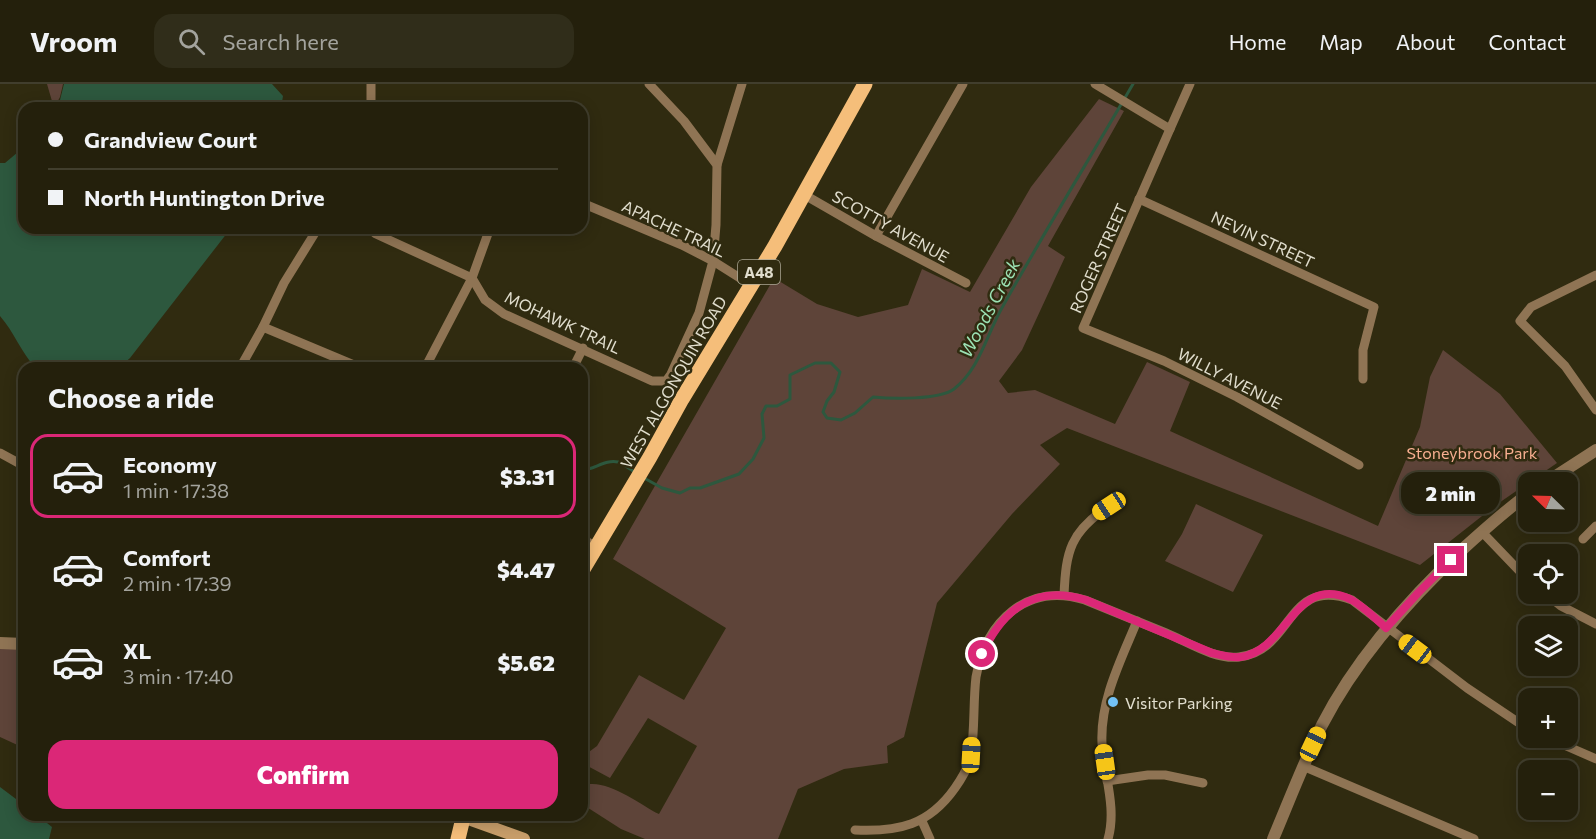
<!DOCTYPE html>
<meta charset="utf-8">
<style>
body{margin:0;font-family:Commissioner,sans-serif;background:#302d1a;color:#f1f3f6;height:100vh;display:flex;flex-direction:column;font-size:22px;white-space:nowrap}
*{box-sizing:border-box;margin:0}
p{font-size:20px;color:#a3a39d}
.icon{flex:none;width:33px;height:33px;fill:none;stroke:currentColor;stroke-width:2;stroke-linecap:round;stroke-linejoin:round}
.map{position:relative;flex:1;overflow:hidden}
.details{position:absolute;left:18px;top:278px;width:570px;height:459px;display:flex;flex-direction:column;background:#24200c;border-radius:18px;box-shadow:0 3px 15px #0003,0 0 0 2px #413e2d}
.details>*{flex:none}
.banner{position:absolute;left:18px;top:18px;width:570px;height:132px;border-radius:18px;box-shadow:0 3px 15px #0003,0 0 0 2px #413e2d;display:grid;align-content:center;height:132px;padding:0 30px;background:#24200c}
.needle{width:39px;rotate:293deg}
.fabs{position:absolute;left:1518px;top:388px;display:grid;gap:12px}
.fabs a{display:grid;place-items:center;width:60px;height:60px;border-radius:12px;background:#24200c;box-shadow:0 3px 15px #0003,0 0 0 2px #413e2d;font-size:30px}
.end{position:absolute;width:27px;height:27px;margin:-14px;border:8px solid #db2777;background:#fff;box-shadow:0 0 0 3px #fff}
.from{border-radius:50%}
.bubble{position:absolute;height:42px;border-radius:18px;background:#24200c;box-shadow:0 3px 15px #0003,0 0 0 2px #413e2d;font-size:20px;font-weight:800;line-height:42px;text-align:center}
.car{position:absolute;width:18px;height:36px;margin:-18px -9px;border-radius:8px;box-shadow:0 0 4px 2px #0007;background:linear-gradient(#f5c518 24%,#345 0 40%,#f5c518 0 76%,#345 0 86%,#f5c518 0)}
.banner b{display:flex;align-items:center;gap:21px;height:57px;font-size:22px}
.banner b+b{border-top:2px solid #413e2d}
.banner i{width:15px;height:15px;background:#f1f3f6}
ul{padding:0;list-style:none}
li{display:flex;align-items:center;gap:18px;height:84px;margin:0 12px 9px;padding:0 18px;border:3px solid transparent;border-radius:18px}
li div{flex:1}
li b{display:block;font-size:22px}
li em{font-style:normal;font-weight:800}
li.current{border-color:#db2777}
li>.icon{width:54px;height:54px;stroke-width:1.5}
h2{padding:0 30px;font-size:27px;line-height:72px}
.button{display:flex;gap:12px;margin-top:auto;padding:12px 30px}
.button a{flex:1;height:69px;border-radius:18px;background:#db2777;color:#fff;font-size:24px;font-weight:800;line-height:69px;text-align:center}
header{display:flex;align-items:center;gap:36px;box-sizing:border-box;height:84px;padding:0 30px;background:#24200c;border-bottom:2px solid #413e2d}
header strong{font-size:28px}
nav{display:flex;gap:33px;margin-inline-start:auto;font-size:21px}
.search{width:420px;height:54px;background:#302d1a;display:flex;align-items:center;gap:15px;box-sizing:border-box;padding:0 21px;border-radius:18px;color:#a3a39d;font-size:22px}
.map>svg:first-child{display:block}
</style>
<header>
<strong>Vroom</strong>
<div class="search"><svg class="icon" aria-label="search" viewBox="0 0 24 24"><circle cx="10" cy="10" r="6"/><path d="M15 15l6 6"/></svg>Search here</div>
<nav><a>Home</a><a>Map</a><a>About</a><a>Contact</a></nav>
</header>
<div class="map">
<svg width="1596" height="755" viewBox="0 0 1596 755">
<rect width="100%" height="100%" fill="#302b10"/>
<g fill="#5e4439">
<polygon points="47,0 63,0 60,13 54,24"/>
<path d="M1099 15 1124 27 1048 162 1065 173 1022 266 999 297 1008 309 1035 306 1115 340 1147 278 1190 298 1170 347 1378 442 1420 343 1430 293 1443 266 1500 310 1557 379 1496 421 1420 481 1067 344 1040 361 1060 380 1012 430 937 519 904 653 887 662 888 679 844 685 798 705 778 755H645L621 745 582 720V702C604 692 639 720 659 730L697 662 648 634 610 694 582 679V673L597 662 639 591 684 616 726 544 613 475 774 194 817 220 858 233 908 221 922 185 970 208 1031 103Z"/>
<polygon points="1196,420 1263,451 1233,508 1165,477 1182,450"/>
<polygon points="0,565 24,565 24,664 0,653"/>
</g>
<g fill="#2d583e">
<polygon points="64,0 272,0 283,12 281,24 56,24 59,20"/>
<path d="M24 63V144H231L130 274 120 283H35C21 268 14 248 0 232V79H5Z"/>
<polygon points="0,703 24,721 24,730 37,731 52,743 49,755 0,755"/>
</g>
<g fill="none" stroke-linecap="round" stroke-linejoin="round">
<g stroke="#2d583e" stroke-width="3">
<path d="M582 386C594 386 605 375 618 378 624 380 631 386 636 389"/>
<path d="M644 394 662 404 680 409 690 404H700L739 390 753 375 764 354 762 330 766 322H777L790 315V291L815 279H831L840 288 834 308 827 317 823 328 827 334 841 336 855 329 873 313C892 315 939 316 954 305 980 285 987 249 1003 222 1045 147 1090 74 1133 0"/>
<polyline points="45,739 51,730"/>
</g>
<g stroke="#8f7454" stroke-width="9">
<polyline points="371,0 371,24"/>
<polyline points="1095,0 1170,45 1083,244 1164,277 1237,313 1359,381"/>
<polyline points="1170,45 1190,0"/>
<polyline points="717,81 742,0"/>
<polyline points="803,110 876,152 966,199"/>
<polyline points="1139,115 1374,223 1363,266 1363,295"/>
<polyline points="582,119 682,161 713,177 751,201"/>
<polyline points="369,144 376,150 472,194 485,216 504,230 652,297 666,297 671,290 699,229 713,177 716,141 717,81 684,37 649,0"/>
<polyline points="876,152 963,0"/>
<polyline points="1596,191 1531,223 1520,237 1565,282 1596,326"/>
<polyline points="263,243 361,284"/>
<polyline points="240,284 263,243 284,199 318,144"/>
<polyline points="425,284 472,194 490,144"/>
<polyline points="573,284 583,264"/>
<polyline points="0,369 24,382"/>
<polyline points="1482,448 1528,496"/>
<polyline points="582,455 597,463"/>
<polyline points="1583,455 1596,442"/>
<polyline points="1546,510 1561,522 1596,540"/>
<path d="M1064 511C1066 467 1070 448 1109 422"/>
<polyline points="1548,654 1596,675"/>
<polyline points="1303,682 1474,755"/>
<polyline points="1107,697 1148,691 1165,691 1203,699"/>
<polyline points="922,737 930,755"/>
<path d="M855 746C899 748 929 741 955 704 962 694 969 683 971 671 975 645 973 618 976 593 986 537 1027 498 1085 516 1112 527 1139 538 1166 549 1188 558 1215 576 1239 573 1294 567 1285 492 1352 516L1467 604 1528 645"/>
<path d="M1108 755C1117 724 1104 691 1102 659 1100 616 1121 576 1137 537"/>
</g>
<g stroke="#8f7454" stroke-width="12">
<polyline points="1545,399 1596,366"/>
<polyline points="0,559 24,560"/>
<path d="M1273 755C1289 717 1304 678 1322 641 1357 573 1409 515 1465 463 1486 444 1506 426 1528 410"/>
</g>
<polyline stroke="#c89e6a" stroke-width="12" points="463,733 524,755"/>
<g stroke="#f5be7a" stroke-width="15">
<polyline points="582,487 650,373 682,315 775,162 865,0"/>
<polyline points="458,755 464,730"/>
</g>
</g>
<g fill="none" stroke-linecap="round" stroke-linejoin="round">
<path stroke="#db2777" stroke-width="8" d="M982 570C1003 525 1035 500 1086 516L1212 569C1221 571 1231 574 1240 573 1288 567 1294 490 1350 515 1363 522 1375 534 1386 544L1418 509 1451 476"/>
</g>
<circle fill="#72c1f5" stroke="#302b10" stroke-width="2" cx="1113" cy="618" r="6"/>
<g text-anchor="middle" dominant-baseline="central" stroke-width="5" stroke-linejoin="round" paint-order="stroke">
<rect fill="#302b10" stroke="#aca895" stroke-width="1.5" x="738" y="176" width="42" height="24" rx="4.5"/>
<g font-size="15" font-weight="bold" fill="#e1dece">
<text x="759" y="188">A48</text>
</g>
<g font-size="16" fill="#e1dece" stroke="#302b10">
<text transform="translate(891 142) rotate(29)">SCOTTY AVENUE</text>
<text transform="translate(674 144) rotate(25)">APACHE TRAIL</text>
<text transform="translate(1263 155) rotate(25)">NEVIN STREET</text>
<text transform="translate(1098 174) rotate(-66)">ROGER STREET</text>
<text transform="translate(563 238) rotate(25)">MOHAWK TRAIL</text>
<text transform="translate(1230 294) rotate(27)">WILLY AVENUE</text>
<text transform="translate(673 298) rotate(-60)">WEST ALGONQUIN ROAD</text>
</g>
<g font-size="16" fill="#f8af91" stroke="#302b10">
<text x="1472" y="368">Stoneybrook Park</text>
</g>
<g font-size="16" fill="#e1dece" stroke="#302b10" text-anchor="start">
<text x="1125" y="618">Visitor Parking</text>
</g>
<g font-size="18" font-style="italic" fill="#9ce2b4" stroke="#302b10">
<text transform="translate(989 224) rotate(-62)">Woods Creek</text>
</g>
</g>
</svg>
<div class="fabs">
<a><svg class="needle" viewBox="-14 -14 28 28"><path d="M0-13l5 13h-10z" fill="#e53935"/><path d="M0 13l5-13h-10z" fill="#a3a39d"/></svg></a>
<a><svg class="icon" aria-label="locate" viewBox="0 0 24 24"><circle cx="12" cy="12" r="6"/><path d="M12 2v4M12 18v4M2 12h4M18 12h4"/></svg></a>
<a><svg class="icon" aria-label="layers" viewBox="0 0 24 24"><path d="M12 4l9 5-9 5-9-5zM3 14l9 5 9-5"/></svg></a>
<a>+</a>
<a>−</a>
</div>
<i class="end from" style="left:982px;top:570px"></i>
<i class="end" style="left:1451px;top:476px"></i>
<div class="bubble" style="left:1401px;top:388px;width:99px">2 min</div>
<i class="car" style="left:1109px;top:422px;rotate:237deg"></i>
<i class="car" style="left:1415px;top:565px;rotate:307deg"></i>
<i class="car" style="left:1313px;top:660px;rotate:25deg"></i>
<i class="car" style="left:971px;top:671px;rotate:3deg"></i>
<i class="car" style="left:1105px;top:678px;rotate:352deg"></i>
<div class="banner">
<b><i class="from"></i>Grandview Court</b>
<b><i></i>North Huntington Drive</b>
</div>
<section class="details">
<h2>Choose a ride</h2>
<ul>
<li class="current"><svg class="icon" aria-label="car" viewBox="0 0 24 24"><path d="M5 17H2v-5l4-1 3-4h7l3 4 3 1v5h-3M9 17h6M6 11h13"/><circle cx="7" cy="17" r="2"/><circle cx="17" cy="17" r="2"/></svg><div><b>Economy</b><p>1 min · 17:38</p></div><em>$3.31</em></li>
<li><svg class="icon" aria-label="car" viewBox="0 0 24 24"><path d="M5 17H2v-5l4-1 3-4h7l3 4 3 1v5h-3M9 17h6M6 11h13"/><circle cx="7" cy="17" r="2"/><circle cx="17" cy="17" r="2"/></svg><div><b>Comfort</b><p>2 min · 17:39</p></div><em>$4.47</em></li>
<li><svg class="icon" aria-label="car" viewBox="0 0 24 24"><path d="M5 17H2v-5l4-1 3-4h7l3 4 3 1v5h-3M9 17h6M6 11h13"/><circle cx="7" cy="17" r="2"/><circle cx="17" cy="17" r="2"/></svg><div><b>XL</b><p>3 min · 17:40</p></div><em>$5.62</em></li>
</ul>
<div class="button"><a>Confirm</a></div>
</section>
</div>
